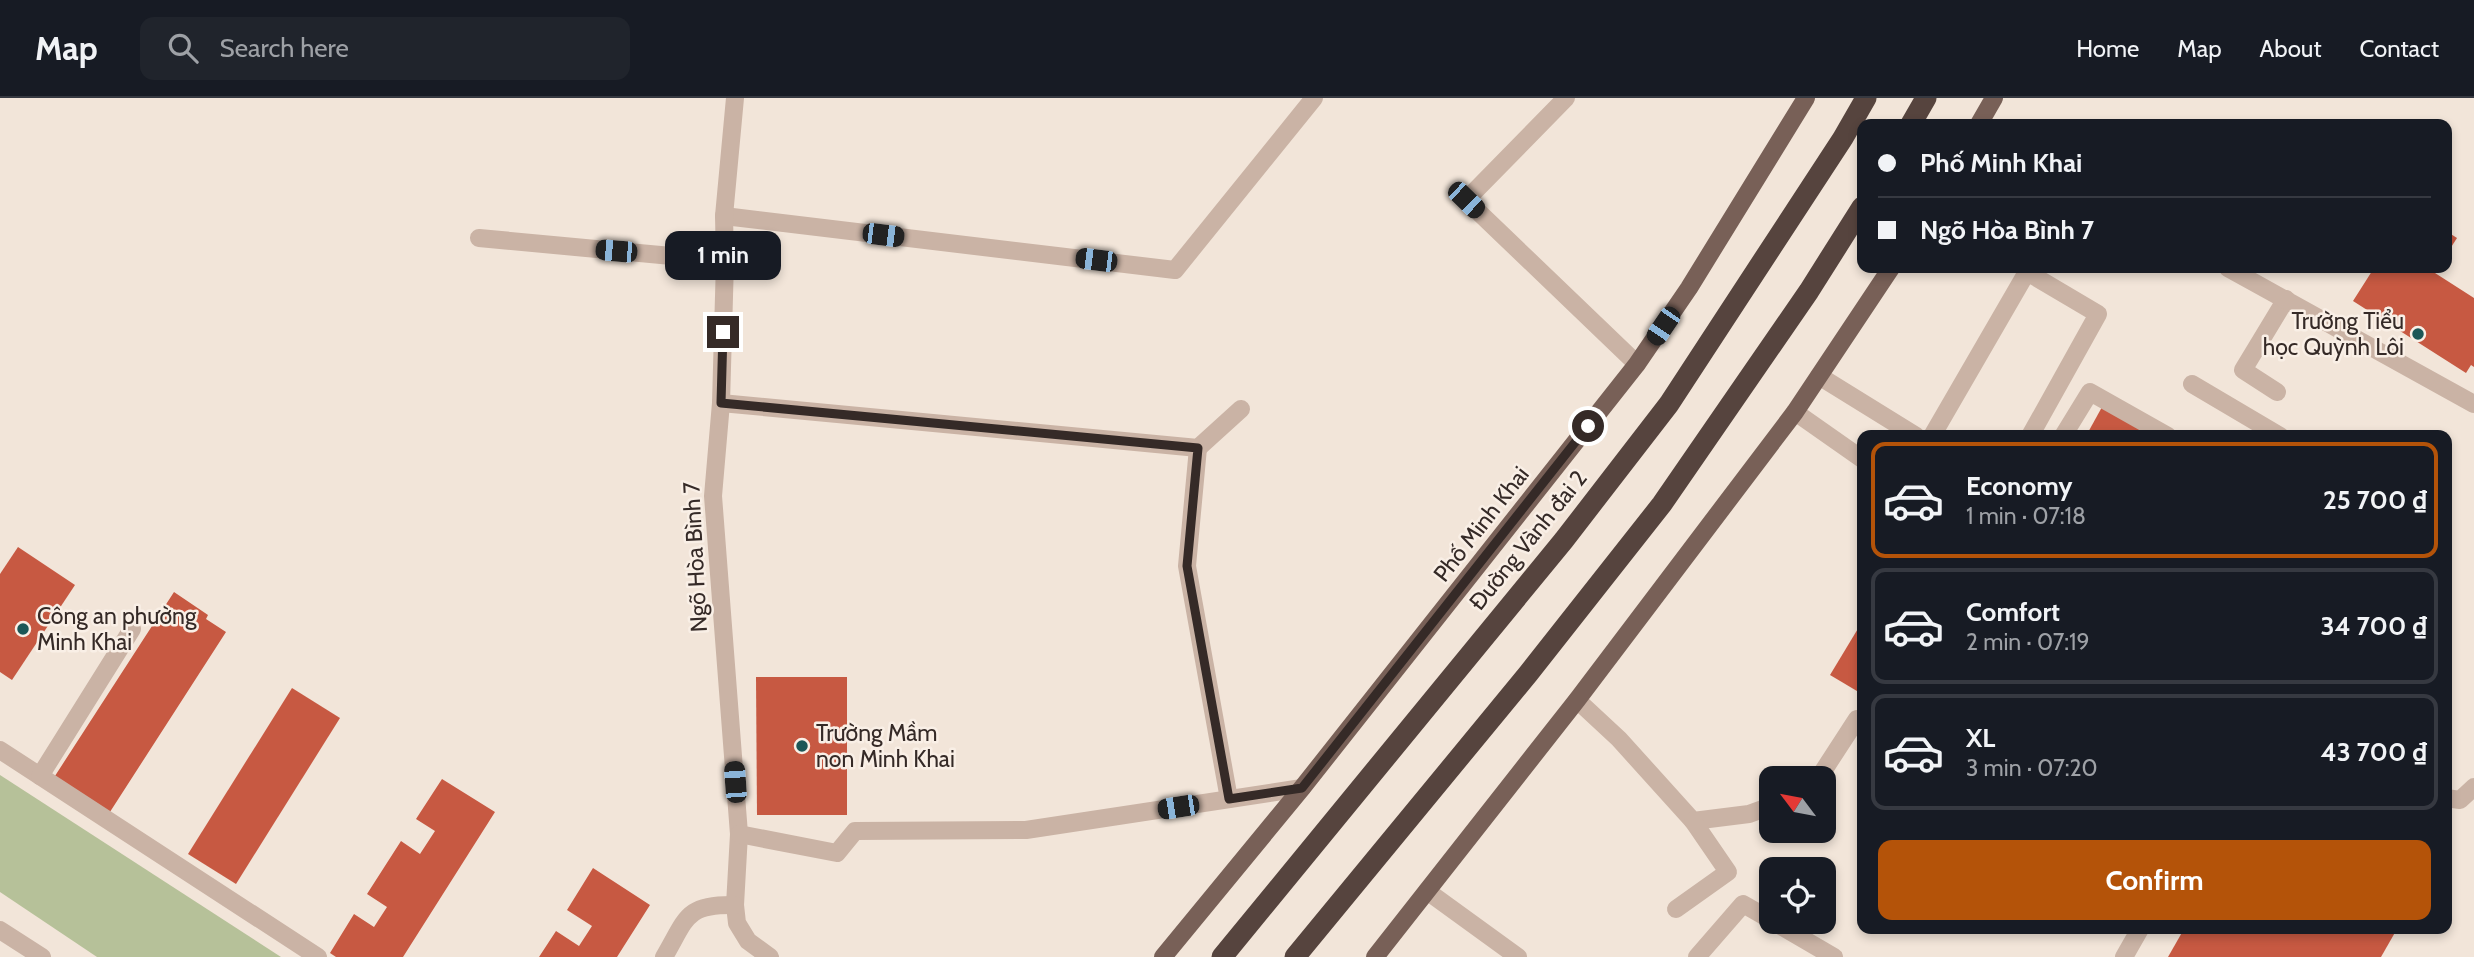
<!DOCTYPE html>
<meta charset="utf-8">
<style>
body{margin:0;font-family:Cabin,sans-serif;background:#20242c;color:#f1f3f6;height:100vh;display:flex;flex-direction:column;font-size:26px;white-space:nowrap}
*{box-sizing:border-box;margin:0}
p{font-size:23px;color:#9ea1a6}
.icon{flex:none;width:38px;height:38px;fill:none;stroke:currentColor;stroke-width:2;stroke-linecap:round;stroke-linejoin:round}
.map{position:relative;flex:1;overflow:hidden}
.side{position:absolute;left:1857px;top:332px;width:595px;height:504px;display:flex;flex-direction:column;background:#171b24;border-radius:14px;box-shadow:0 4px 10px #0003}
.side>*{flex:none}
.guide{position:absolute;left:1857px;top:21px;width:595px;height:154px;border-radius:14px;box-shadow:0 4px 10px #0003;display:grid;align-content:center;height:154px;padding:0 21px;background:#171b24}
.needle{width:46px;rotate:302deg}
.controls{position:absolute;left:1759px;top:668px;display:grid;gap:14px}
.controls a{display:grid;place-items:center;width:77px;height:77px;border-radius:14px;background:#171b24;box-shadow:0 4px 10px #0003;font-size:35px}
.end{position:absolute;width:32px;height:32px;margin:-16px;border:9px solid #352a27;background:#fff;box-shadow:0 0 0 4px #fff}
.from{border-radius:50%}
.bubble{position:absolute;height:49px;border-radius:14px;background:#171b24;box-shadow:0 4px 10px #0003;font-size:23px;font-weight:700;line-height:49px;text-align:center}
.car{position:absolute;width:21px;height:42px;margin:-21px -10px;border-radius:9px;box-shadow:0 0 5px 2px #0007;background:linear-gradient(#222 24%,#8ab4d8 0 40%,#222 0 76%,#8ab4d8 0 86%,#222 0)}
.guide b{display:flex;align-items:center;gap:24px;height:66px;font-size:26px}
.guide b+b{border-top:2px solid #363941}
.guide i{width:18px;height:18px;background:#f1f3f6}
ul{padding:12px 0 0;list-style:none}
li{display:flex;align-items:center;gap:21px;height:116px;margin:0 14px 10px;padding:0 7px;border:4px solid #363941;border-radius:14px}
li div{flex:1}
li b{display:block;font-size:26px}
li em{font-style:normal;font-weight:700}
li.active{border-color:#b45309}
li>.icon{width:63px;height:63px;stroke-width:1.5}
.primary-button{display:flex;gap:14px;margin-top:auto;padding:14px 21px}
.primary-button a{flex:1;height:80px;border-radius:14px;background:#b45309;color:#fff;font-size:28px;font-weight:700;line-height:80px;text-align:center}
header{display:flex;align-items:center;gap:42px;box-sizing:border-box;height:98px;padding:0 35px;background:#171b24;border-bottom:2px solid #363941}
header strong{font-size:33px}
nav{display:flex;gap:38px;margin-inline-start:auto;font-size:24px}
.search{width:490px;height:63px;background:#20242c;display:flex;align-items:center;gap:18px;box-sizing:border-box;padding:0 24px;border-radius:14px;color:#9ea1a6;font-size:26px}
.map>svg:first-child{display:block}
</style>
<header>
<strong>Map</strong>
<div class="search"><svg class="icon" aria-label="search" viewBox="0 0 24 24"><circle cx="10" cy="10" r="6"/><path d="M15 15l6 6"/></svg>Search here</div>
<nav><a>Home</a><a>Map</a><a>About</a><a>Contact</a></nav>
</header>
<div class="map">
<svg width="2474" height="859" viewBox="0 0 2474 859">
<rect width="100%" height="100%" fill="#f2e5d9"/>
<polygon fill="#b6c199" points="0,677 281,859 97,859 0,794"/>
<g fill="#c75942">
<polygon points="2446,133 2457,140 2446,157"/>
<polygon points="2374,170 2438,170 2435,175 2474,200 2474,269 2471,267 2466,275 2353,203"/>
<polygon points="2102,309 2154,338 2086,338"/>
<polygon points="18,449 75,487 12,582 0,574 0,476"/>
<polygon points="174,494 208,517 206,521 226,534 108,717 53,681"/>
<polygon points="1862,524 1862,596 1830,577"/>
<polygon points="756,579 847,579 847,717 757,717"/>
<polygon points="292,590 340,620 236,786 188,756"/>
<polygon points="442,681 495,714 403,859 336,859 330,855 354,816 374,829 387,809 367,796 401,743 420,756 435,733 416,721"/>
<polygon points="593,770 650,807 617,859 539,859 556,833 579,848 592,828 567,812"/>
<polygon points="2184,831 2397,831 2381,859 2168,859"/>
</g>
<g fill="none" stroke-linecap="round" stroke-linejoin="round">
<g stroke="#cab3a5" stroke-width="18">
<polyline points="1566,0 1466,102 1637,266"/>
<polyline points="724,118 1175,172 1314,0"/>
<polyline points="479,140 725,163"/>
<polyline points="1819,278 1916,338"/>
<polyline points="2192,286 2280,338"/>
<polyline points="2277,294 2243,272 2286,201"/>
<polyline points="1932,338 2027,174 2098,216 2030,338"/>
<polyline points="2063,338 2090,294 2168,338"/>
<polyline points="1198,350 1187,468 1229,701"/>
<polyline points="1577,602 1619,641 1693,723 1749,716 1771,708"/>
<polyline points="1818,681 1857,621 1862,624"/>
<polyline points="1676,811 1728,774 1693,723"/>
<polyline points="1774,824 1834,859"/>
<polyline points="1697,859 1743,806 1771,822"/>
</g>
<g stroke="#cab3a5" stroke-width="18">
<polyline points="735,0 724,118 725,163 721,305 713,398 739,736 735,807 737,825 748,843 770,859"/>
<polyline points="2228,170 2474,306"/>
<polyline points="721,305 1198,350 1241,311"/>
<polyline points="1795,314 1862,361"/>
<polyline points="0,652 318,859"/>
<polyline points="40,678 132,531"/>
<polyline points="2446,700 2460,702 2474,689"/>
<polyline points="739,736 837,755 855,733 1026,732 1302,690"/>
<polyline points="1427,793 1518,859"/>
<polyline points="0,832 42,859"/>
<path d="M664 859C687 820 685 806 735 807"/>
<polyline points="2124,859 2140,831"/>
</g>
<g stroke="#786057" stroke-width="18">
<polyline points="1979,26 1994,0"/>
<polyline points="1163,859 1302,690 1637,266 1689,190 1806,0"/>
<polyline points="1375,859 1577,602 1795,314 1891,170"/>
</g>
<g stroke="#56443e" stroke-width="21">
<polyline points="1911,26 1926,0"/>
<polyline points="1222,859 1564,442 1669,306 1843,40 1866,0"/>
<polyline points="1295,859 1528,576 1662,406 1809,193 1862,109"/>
</g>
</g>
<g fill="none" stroke-linecap="round" stroke-linejoin="round">
<polyline stroke="#352a27" stroke-width="9" points="723,234 721,305 1198,350 1187,468 1229,701 1302,690 1588,328"/>
</g>
<g fill="#1c5757" stroke="#f9efe6" stroke-width="2.5">
<circle cx="2418" cy="236" r="7"/>
<circle cx="23" cy="531" r="7"/>
<circle cx="802" cy="648" r="7"/>
</g>
<g text-anchor="middle" dominant-baseline="central" stroke-width="5" stroke-linejoin="round" paint-order="stroke">
<g font-size="23" fill="#352a27" stroke="#f9efe6" text-anchor="start">
<text x="2404" y="223" text-anchor="end">Trường Tiểu<tspan x="2404" dy="26">học Quỳnh Lôi</tspan></text>
<text x="37" y="518">Công an phường<tspan x="37" dy="26">Minh Khai</tspan></text>
<text x="816" y="635">Trường Mầm<tspan x="816" dy="26">non Minh Khai</tspan></text>
</g>
<g font-size="23" fill="#352a27" stroke="#f9efe6">
<text transform="translate(1481 426) rotate(-52)">Phố Minh Khai</text>
<text transform="translate(1528 442) rotate(-51)">Đường Vành đai 2</text>
<text transform="translate(695 459) rotate(-93)">Ngõ Hòa Bình 7</text>
</g>
</g>
</svg>
<div class="controls">
<a><svg class="needle" viewBox="-14 -14 28 28"><path d="M0-13l5 13h-10z" fill="#e53935"/><path d="M0 13l5-13h-10z" fill="#9ea1a6"/></svg></a>
<a><svg class="icon" aria-label="locate" viewBox="0 0 24 24"><circle cx="12" cy="12" r="6"/><path d="M12 2v4M12 18v4M2 12h4M18 12h4"/></svg></a>
</div>
<i class="end from" style="left:1588px;top:328px"></i>
<i class="end" style="left:723px;top:234px"></i>
<div class="bubble" style="left:665px;top:133px;width:116px">1 min</div>
<i class="car" style="left:1466px;top:102px;rotate:134deg"></i>
<i class="car" style="left:883px;top:137px;rotate:97deg"></i>
<i class="car" style="left:616px;top:153px;rotate:275deg"></i>
<i class="car" style="left:1096px;top:162px;rotate:277deg"></i>
<i class="car" style="left:1663px;top:228px;rotate:214deg"></i>
<i class="car" style="left:735px;top:684px;rotate:356deg"></i>
<i class="car" style="left:1178px;top:709px;rotate:261deg"></i>
<div class="guide">
<b><i class="from"></i>Phố Minh Khai</b>
<b><i></i>Ngõ Hòa Bình 7</b>
</div>
<section class="side">
<ul>
<li class="active"><svg class="icon" aria-label="car" viewBox="0 0 24 24"><path d="M5 17H2v-5l4-1 3-4h7l3 4 3 1v5h-3M9 17h6M6 11h13"/><circle cx="7" cy="17" r="2"/><circle cx="17" cy="17" r="2"/></svg><div><b>Economy</b><p>1 min · 07:18</p></div><em>25 700 ₫</em></li>
<li><svg class="icon" aria-label="car" viewBox="0 0 24 24"><path d="M5 17H2v-5l4-1 3-4h7l3 4 3 1v5h-3M9 17h6M6 11h13"/><circle cx="7" cy="17" r="2"/><circle cx="17" cy="17" r="2"/></svg><div><b>Comfort</b><p>2 min · 07:19</p></div><em>34 700 ₫</em></li>
<li><svg class="icon" aria-label="car" viewBox="0 0 24 24"><path d="M5 17H2v-5l4-1 3-4h7l3 4 3 1v5h-3M9 17h6M6 11h13"/><circle cx="7" cy="17" r="2"/><circle cx="17" cy="17" r="2"/></svg><div><b>XL</b><p>3 min · 07:20</p></div><em>43 700 ₫</em></li>
</ul>
<div class="primary-button"><a>Confirm</a></div>
</section>
</div>
